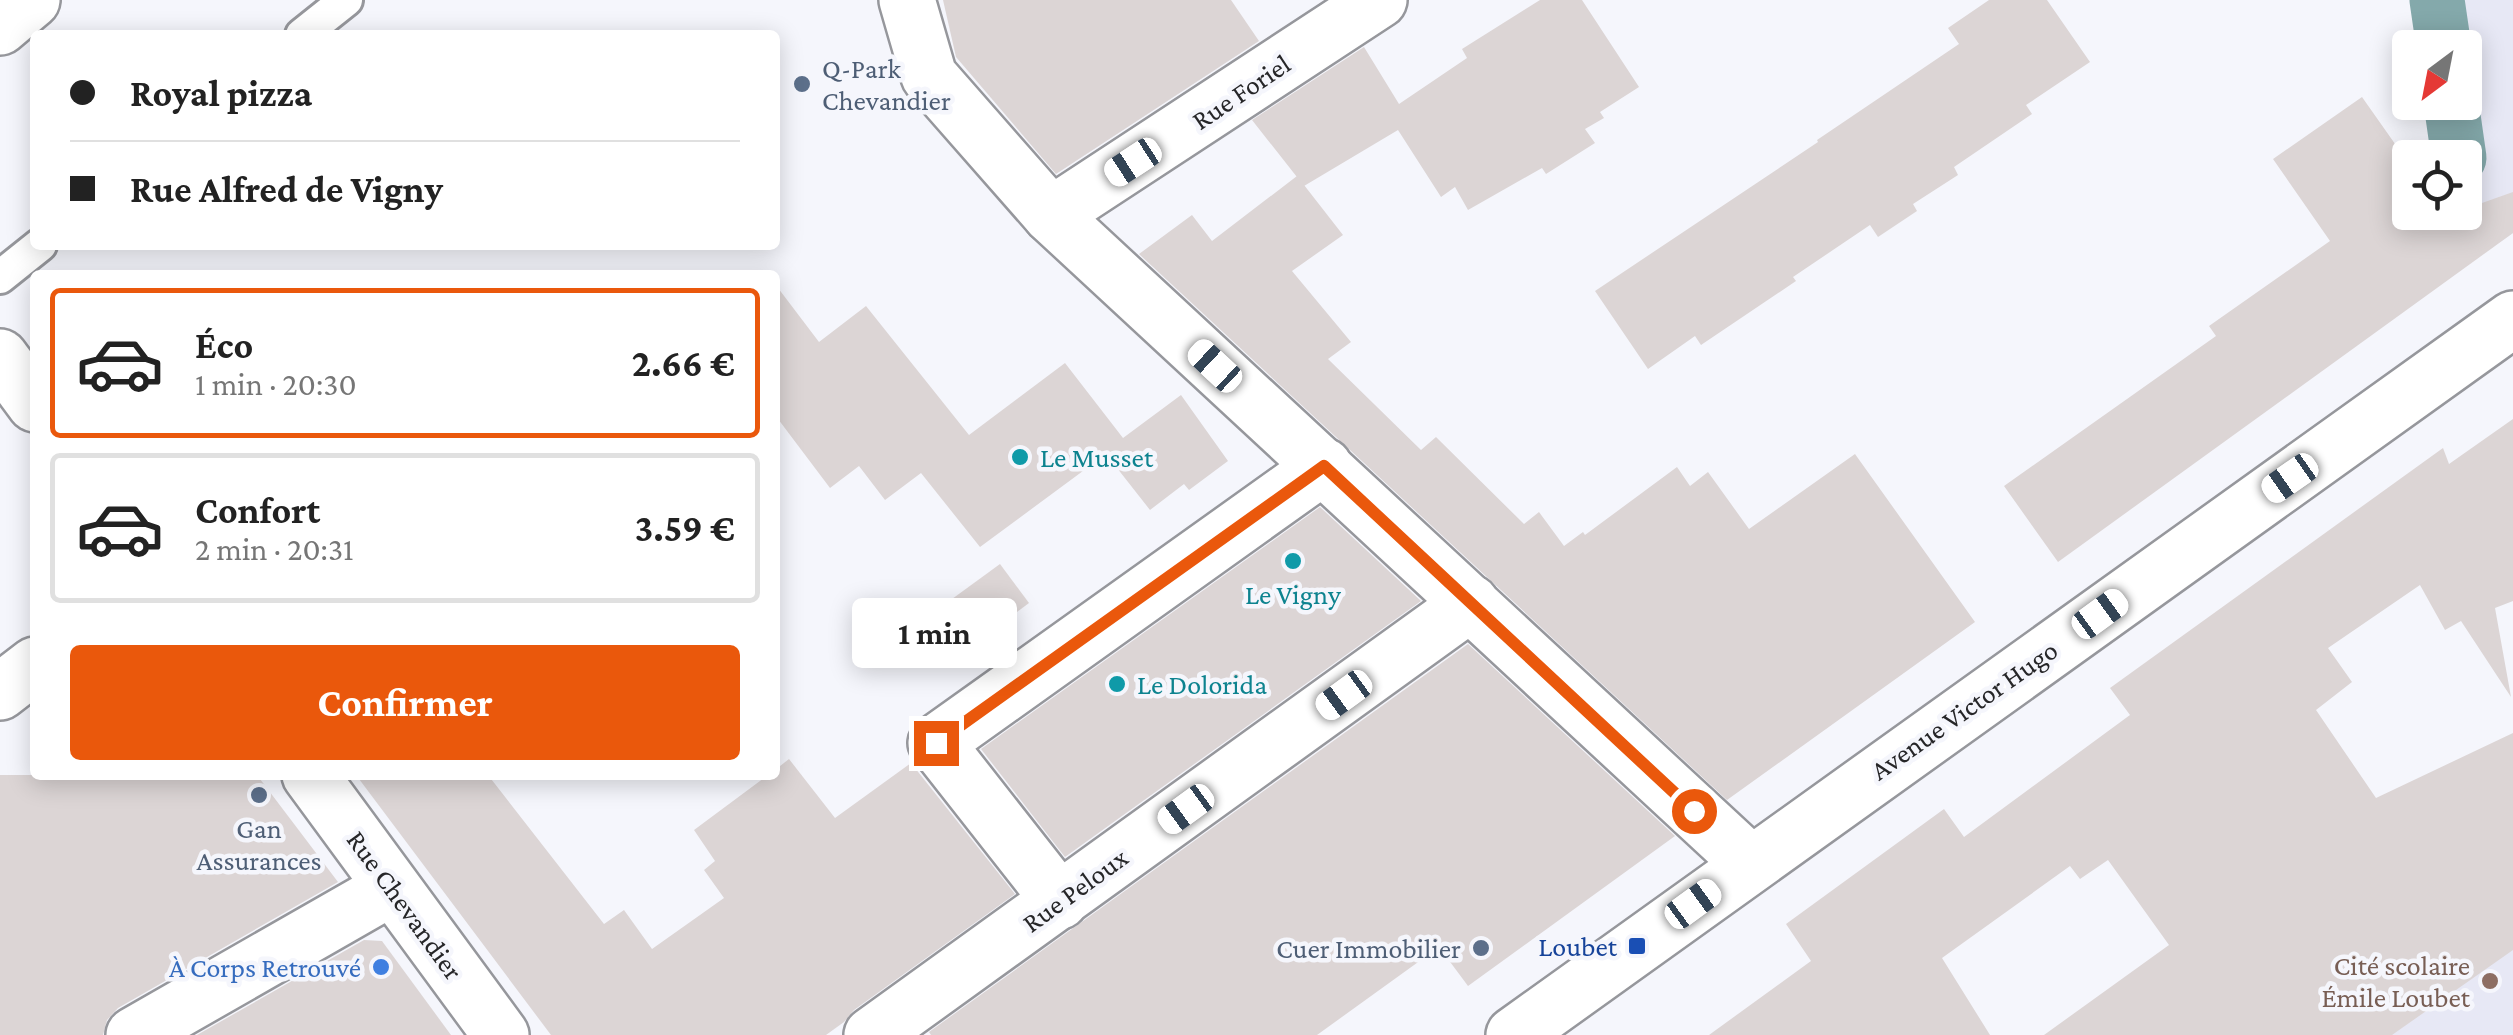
<!DOCTYPE html>
<html lang="fr">
<meta charset="utf-8">
<style>
body{margin:0;font-family:"Crimson Pro",serif;background:#f2f2f2;color:#222;height:100vh;display:flex;flex-direction:column;font-size:38px;white-space:nowrap}
*{box-sizing:border-box;margin:0}
p{font-size:32px;color:#767676}
.icon{flex:none;width:55px;height:55px;fill:none;stroke:currentColor;stroke-width:2;stroke-linecap:round;stroke-linejoin:round}
.map{position:relative;flex:1;overflow:hidden}
.drawer{position:absolute;left:30px;top:270px;width:750px;height:510px;display:flex;flex-direction:column;background:#fff;border-radius:10px;box-shadow:0 5px 25px #0003}
.drawer>*{flex:none}
.hud{position:absolute;left:30px;top:30px;width:750px;height:220px;border-radius:10px;box-shadow:0 5px 25px #0003;display:grid;align-content:center;height:220px;padding:0 40px;background:#fff}
.needle{width:65px;rotate:212deg}
.controls{position:absolute;left:2392px;top:30px;display:grid;gap:20px}
.controls a{display:grid;place-items:center;width:90px;height:90px;border-radius:10px;background:#fff;box-shadow:0 5px 25px #0003;font-size:50px}
.end{position:absolute;width:45px;height:45px;margin:-22px;border:12px solid #ea580c;background:#fff;box-shadow:0 0 0 5px #fff}
.from{border-radius:50%}
.bubble{position:absolute;height:70px;border-radius:10px;background:#fff;box-shadow:0 5px 25px #0003;font-size:32px;font-weight:700;line-height:70px;text-align:center}
.car{position:absolute;width:30px;height:60px;margin:-30px -15px;border-radius:12px;box-shadow:0 0 8px 2px #0007;background:linear-gradient(#fff 24%,#345 0 40%,#fff 0 76%,#345 0 86%,#fff 0)}
.hud b{display:flex;align-items:center;gap:35px;height:95px;font-size:38px}
.hud b+b{border-top:2px solid #e0e0e0}
.hud i{width:25px;height:25px;background:#222}
ul{padding:18px 0 0;list-style:none}
li{display:flex;align-items:center;gap:30px;height:150px;margin:0 20px 15px;padding:0 20px;border:5px solid #e0e0e0;border-radius:10px}
li div{flex:1}
li b{display:block;font-size:38px}
li em{font-style:normal;font-weight:700}
li.current{border-color:#ea580c}
li>.icon{width:90px;height:90px;stroke-width:1.5}
.action{display:flex;gap:20px;margin-top:auto;padding:20px 40px}
.action a{flex:1;height:115px;border-radius:10px;background:#ea580c;color:#fff;font-size:40px;font-weight:700;line-height:115px;text-align:center}
.map>svg:first-child{display:block}
</style>
<div class="map">
<svg width="2513" height="1035" viewBox="0 0 2513 1035">
<rect width="100%" height="100%" fill="#f5f6fc"/>
<g fill="#e7e8f5">
<polygon points="2446,0 2513,0 2513,233 2490,249 2468,163 2460,103 2465,102 2465,48 2452,47"/>
<polygon points="2513,949 2513,1035 2391,1035"/>
</g>
<g fill="none" stroke-linecap="round" stroke-linejoin="round">
<g stroke="#84a9ab" stroke-width="55">
<polyline points="2437,0 2444,48"/>
<polyline points="2451,102 2459,158"/>
</g>
</g>
<g fill="#dcd5d5">
<polygon points="943,0 1231,0 1259,41 1056,174 956,57"/>
<polygon points="1540,0 1582,0 1639,87 1600,112 1604,118 1585,129 1595,143 1546,174 1542,168 1468,210 1455,187 1441,197 1398,130 1304,186 1252,120 1364,47 1399,104 1467,58 1462,49"/>
<polygon points="1989,0 2047,0 2090,62 2026,105 2032,114 1954,167 1958,175 1913,204 1917,211 1878,237 1870,225 1793,277 1796,281 1701,345 1695,336 1648,369 1595,291 1818,142 1817,140 1959,44 1948,28"/>
<polygon points="2362,97 2400,151 2394,156 2410,176 2410,212 2438,212 2442,217 2465,212 2465,209 2513,192 2513,233 2058,562 2004,486 2216,336 2209,326 2330,241 2273,159"/>
<polygon points="1297,176 1343,235 1292,271 1351,342 1328,359 1421,450 1436,437 1524,524 1539,512 1564,546 1583,532 1585,535 1677,467 1690,486 1708,472 1749,529 1855,454 1975,622 1727,800 1139,254 1192,215 1212,241"/>
<polygon points="775,284 819,342 866,306 969,435 1065,363 1123,438 1181,395 1228,461 1189,490 1184,484 1150,510 1106,454 980,547 921,473 885,500 859,466 830,488 775,415"/>
<polygon points="2513,419 2513,601 2495,608 2511,697 2461,621 2445,630 2420,585 2328,648 2352,682 2316,710 2376,798 2513,733 2513,950 2392,1035 2044,1035 2169,945 2108,860 2080,879 2070,866 1942,958 1990,1035 1709,1035 1811,961 1786,924 1944,809 1964,837 2130,715 2110,688 2443,448 2449,464"/>
<polygon points="1320,507 1421,601 1065,857 981,749"/>
<polygon points="1000,564 1029,603 944,667 915,626"/>
<polygon points="1468,644 1675,836 1468,986 1439,947 1317,1035 931,1035 929,1032"/>
<polygon points="789,759 835,818 911,763 1015,894 854,1010 844,1022 826,1035 551,1035 356,775 488,775 604,924 624,910 652,949 724,898 704,870 715,861 694,830 768,775 775,775 775,770"/>
<polygon points="0,775 257,775 338,882 118,1008 107,1020 103,1035 0,1035"/>
<polygon points="364,940 382,941 451,1035 197,1035"/>
</g>
<g fill="none" stroke-linecap="round" stroke-linejoin="round">
<defs>
<g id="service">
<polyline points="302,35 346,0"/>
<polyline points="0,277 40,245"/>
</g>
<g id="minor">
<polyline points="907,0 929,76 1051,215 1750,863"/>
<polyline points="0,27 32,0"/>
<polyline points="1051,215 1379,0"/>
<polyline points="0,357 35,404"/>
<polyline points="0,692 35,665"/>
<polyline points="310,775 501,1035"/>
<polyline points="1060,901 936,743 1324,466"/>
<polyline points="134,1035 391,888"/>
<polyline points="872,1035 1471,603"/>
</g>
<polyline id="secondary" points="1514,1035 2513,319"/>
</defs>
<use href="#service" stroke="#96979c" stroke-width="38"/>
<use href="#minor" stroke="#96979c" stroke-width="60"/>
<use href="#secondary" stroke="#96979c" stroke-width="60"/>
<use href="#service" stroke="#fff" stroke-width="32"/>
<use href="#minor" stroke="#fff" stroke-width="55"/>
<use href="#secondary" stroke="#fff" stroke-width="55"/>
</g>
<g fill="none" stroke-linecap="round" stroke-linejoin="round">
<polyline stroke="#ea580c" stroke-width="12" points="936,743 1324,466 1694,811"/>
</g>
<g fill="#5c6f8a" stroke="#f5f6fc" stroke-width="4">
<circle cx="802" cy="84" r="10"/>
<circle cx="259" cy="795" r="10"/>
<circle cx="1481" cy="948" r="10"/>
</g>
<g fill="#0f9aa8" stroke="#f5f6fc" stroke-width="4">
<circle cx="1020" cy="457" r="10"/>
<circle cx="1293" cy="561" r="10"/>
<circle cx="1117" cy="684" r="10"/>
</g>
<rect fill="#1a4fb4" stroke="#f5f6fc" stroke-width="4" x="1627" y="936" width="20" height="20" rx="5"/>
<circle fill="#3f7fe0" stroke="#f5f6fc" stroke-width="4" cx="381" cy="967" r="10"/>
<circle fill="#8d6e63" stroke="#f5f6fc" stroke-width="4" cx="2490" cy="981" r="10"/>
<g text-anchor="middle" dominant-baseline="central" stroke-width="9" stroke-linejoin="round" paint-order="stroke">
<g font-size="28" fill="#4e5e75" stroke="#f5f6fc" text-anchor="start">
<text x="822" y="68">Q-Park<tspan x="822" dy="32">Chevandier</tspan></text>
<text x="259" y="828" text-anchor="middle">Gan<tspan x="259" dy="32">Assurances</tspan></text>
<text x="1461" y="948" text-anchor="end">Cuer Immobilier</text>
</g>
<g font-size="28" fill="#262628" stroke="#f5f6fc">
<text transform="translate(1241 92) rotate(-34)">Rue Foriel</text>
<text transform="translate(1964 710) rotate(-35)">Avenue Victor Hugo</text>
<text transform="translate(1075 890) rotate(-36)">Rue Peloux</text>
<text transform="translate(405 905) rotate(54)">Rue Chevandier</text>
</g>
<g font-size="28" fill="#0d838f" stroke="#f5f6fc" text-anchor="start">
<text x="1040" y="457">Le Musset</text>
<text x="1293" y="594" text-anchor="middle">Le Vigny</text>
<text x="1137" y="684">Le Dolorida</text>
</g>
<g font-size="28" fill="#164399" stroke="#f5f6fc" text-anchor="end">
<text x="1617" y="946">Loubet</text>
</g>
<g font-size="28" fill="#785e54" stroke="#f5f6fc" text-anchor="end">
<text x="2470" y="965">Cité scolaire<tspan x="2470" dy="32">Émile Loubet</tspan></text>
</g>
<g font-size="28" fill="#366cbe" stroke="#f5f6fc" text-anchor="end">
<text x="361" y="967">À Corps Retrouvé</text>
</g>
</g>
</svg>
<div class="controls">
<a><svg class="needle" viewBox="-14 -14 28 28"><path d="M0-13l5 13h-10z" fill="#e53935"/><path d="M0 13l5-13h-10z" fill="#767676"/></svg></a>
<a><svg class="icon" aria-label="locate" viewBox="0 0 24 24"><circle cx="12" cy="12" r="6"/><path d="M12 2v4M12 18v4M2 12h4M18 12h4"/></svg></a>
</div>
<i class="end from" style="left:1694px;top:811px"></i>
<i class="end" style="left:936px;top:743px"></i>
<div class="bubble" style="left:852px;top:598px;width:165px">1 min</div>
<i class="car" style="left:1133px;top:162px;rotate:237deg"></i>
<i class="car" style="left:1215px;top:366px;rotate:313deg"></i>
<i class="car" style="left:2290px;top:478px;rotate:235deg"></i>
<i class="car" style="left:2100px;top:614px;rotate:54deg"></i>
<i class="car" style="left:1344px;top:695px;rotate:234deg"></i>
<i class="car" style="left:1186px;top:809px;rotate:234deg"></i>
<i class="car" style="left:1693px;top:904px;rotate:54deg"></i>
<div class="hud">
<b><i class="from"></i>Royal pizza</b>
<b><i></i>Rue Alfred de Vigny</b>
</div>
<section class="drawer">
<ul>
<li class="current"><svg class="icon" aria-label="car" viewBox="0 0 24 24"><path d="M5 17H2v-5l4-1 3-4h7l3 4 3 1v5h-3M9 17h6M6 11h13"/><circle cx="7" cy="17" r="2"/><circle cx="17" cy="17" r="2"/></svg><div><b>Éco</b><p>1 min · 20:30</p></div><em>2.66 €</em></li>
<li><svg class="icon" aria-label="car" viewBox="0 0 24 24"><path d="M5 17H2v-5l4-1 3-4h7l3 4 3 1v5h-3M9 17h6M6 11h13"/><circle cx="7" cy="17" r="2"/><circle cx="17" cy="17" r="2"/></svg><div><b>Confort</b><p>2 min · 20:31</p></div><em>3.59 €</em></li>
</ul>
<div class="action"><a>Confirmer</a></div>
</section>
</div>
